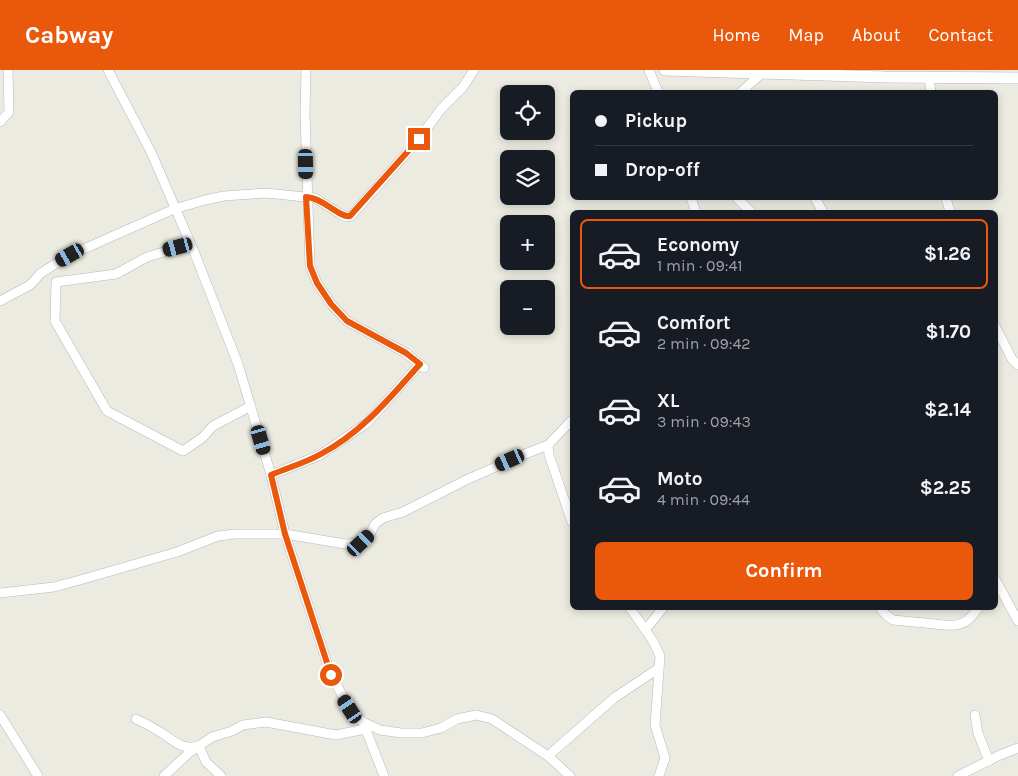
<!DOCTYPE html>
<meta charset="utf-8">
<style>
body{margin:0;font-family:Karla,sans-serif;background:#242831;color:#f1f3f6;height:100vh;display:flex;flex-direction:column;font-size:19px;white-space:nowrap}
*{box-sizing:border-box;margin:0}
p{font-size:16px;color:#9ea1a6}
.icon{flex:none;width:28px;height:28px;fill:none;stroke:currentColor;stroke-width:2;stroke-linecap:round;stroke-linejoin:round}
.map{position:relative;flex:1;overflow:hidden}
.details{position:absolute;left:570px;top:140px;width:428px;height:400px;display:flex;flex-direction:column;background:#171b24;border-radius:8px;box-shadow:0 2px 8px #0003}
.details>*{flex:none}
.guide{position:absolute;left:570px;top:20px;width:428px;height:110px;border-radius:8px;box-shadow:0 2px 8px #0003;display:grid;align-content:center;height:110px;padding:0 25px;background:#171b24}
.tools{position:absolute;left:500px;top:15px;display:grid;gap:10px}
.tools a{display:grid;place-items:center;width:55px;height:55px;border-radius:8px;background:#171b24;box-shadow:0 2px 8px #0003;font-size:25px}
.end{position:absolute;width:22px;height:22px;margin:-11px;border:6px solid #ea580c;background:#fff;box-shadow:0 0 0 2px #fff}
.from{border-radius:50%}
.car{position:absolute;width:15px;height:30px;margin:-15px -8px;border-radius:6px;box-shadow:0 0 4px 1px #0007;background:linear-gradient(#222 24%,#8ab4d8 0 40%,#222 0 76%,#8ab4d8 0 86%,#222 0)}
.guide b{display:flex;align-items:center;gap:18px;height:48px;font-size:19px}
.guide b+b{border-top:1px solid #363941}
.guide i{width:12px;height:12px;background:#f1f3f6}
ul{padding:9px 0 0;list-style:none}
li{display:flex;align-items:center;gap:15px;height:70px;margin:0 10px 8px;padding:0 15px;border:2px solid transparent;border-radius:8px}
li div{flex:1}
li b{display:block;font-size:19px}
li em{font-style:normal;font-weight:700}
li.selected{border-color:#ea580c}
li>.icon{width:45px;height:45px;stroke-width:1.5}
.cta{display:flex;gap:10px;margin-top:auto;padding:10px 25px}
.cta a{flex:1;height:58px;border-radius:8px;background:#ea580c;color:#fff;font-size:20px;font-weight:700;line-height:58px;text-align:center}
header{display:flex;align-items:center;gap:30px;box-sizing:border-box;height:70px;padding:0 25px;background:#ea580c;color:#fff}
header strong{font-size:24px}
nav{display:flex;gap:28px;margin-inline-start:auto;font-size:18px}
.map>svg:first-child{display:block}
</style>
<header>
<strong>Cabway</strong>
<nav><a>Home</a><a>Map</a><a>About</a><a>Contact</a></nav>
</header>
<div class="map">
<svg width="1018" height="706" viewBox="0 0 1018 706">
<rect width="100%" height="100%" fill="#ecebe1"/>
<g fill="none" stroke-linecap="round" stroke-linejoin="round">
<defs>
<g id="street">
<polyline points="108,0 151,82 195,184 238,294 271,405 285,464 331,605 350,639 363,652 380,660 401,663 422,663 441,658 457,649 476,645 492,649 548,686 570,706"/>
<polyline points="306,0 305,44 310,196 317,213 331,234 347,251 406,283 424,298"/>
<polyline points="649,0 658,22"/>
<polyline points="929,8 931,22"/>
<polyline points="741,22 762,3"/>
<polyline points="0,52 9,42 8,0"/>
<polyline points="691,128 696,142"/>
<polyline points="737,128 751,142"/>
<polyline points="815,128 823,142"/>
<polyline points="946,128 950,142"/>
<polyline points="190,174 147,187 116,204 56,212 55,251 107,341 183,381 202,368 213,356 251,336"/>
<polyline points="0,231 30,215 41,203 70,185 174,139 205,130 224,126 266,123 315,128 339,143 346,147 351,146 419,69 441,39 463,17 474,0"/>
<polyline points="995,256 1012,289 1018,295"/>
<polyline points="572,350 548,375 549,385 572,452"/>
<polyline points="271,405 320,385 367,353 420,294"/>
<polyline points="995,509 1018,551"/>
<polyline points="0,523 54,517 80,510 177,482 218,466 235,464 285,464 345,474 361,473 369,466 375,454 383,448 403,442 466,410 525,384 548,375"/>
<polyline points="630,538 653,571 660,586 655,655 665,688 659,706"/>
<path d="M880 538 886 545 893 550C903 551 914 552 925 553 949 555 963 562 978 538"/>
<polyline points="646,559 663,538"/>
<polyline points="0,645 38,706"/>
<polyline points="975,645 978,663 989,691"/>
<path d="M136 649C145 653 154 658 162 663 175 672 182 680 199 676L206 692 221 706"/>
<polyline points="364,655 384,706"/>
<polyline points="548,686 614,628 659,598"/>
<polyline points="164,706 190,682 212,667 232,661 243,655 266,652 336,665 365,659"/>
<polyline points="958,706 1000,685 1018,678"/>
</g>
<polyline id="secondary" points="665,0 885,7 1018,8"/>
</defs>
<use href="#street" stroke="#b6b8bd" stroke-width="10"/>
<use href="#secondary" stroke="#b6b9bf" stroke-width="12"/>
<use href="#street" stroke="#fff" stroke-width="9"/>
<use href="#secondary" stroke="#fff" stroke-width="11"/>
</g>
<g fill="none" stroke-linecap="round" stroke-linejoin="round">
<path stroke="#ea580c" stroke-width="6" d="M331 605 285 464 271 405C287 398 305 393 321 384 362 362 389 329 420 294L406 283 347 251 331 234 317 213 310 196 306 127C324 128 339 148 350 146L419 69"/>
</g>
</svg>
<div class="tools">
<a><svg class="icon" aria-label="locate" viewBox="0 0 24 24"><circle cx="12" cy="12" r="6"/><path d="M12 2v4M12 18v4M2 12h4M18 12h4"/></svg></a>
<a><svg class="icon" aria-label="layers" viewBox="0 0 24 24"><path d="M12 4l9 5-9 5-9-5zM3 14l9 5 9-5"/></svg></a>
<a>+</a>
<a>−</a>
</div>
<i class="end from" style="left:331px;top:605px"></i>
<i class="end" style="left:419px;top:69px"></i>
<i class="car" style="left:306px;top:94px;rotate:179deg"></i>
<i class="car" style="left:178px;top:177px;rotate:255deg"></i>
<i class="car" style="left:70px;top:185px;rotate:240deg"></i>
<i class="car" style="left:261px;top:370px;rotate:164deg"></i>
<i class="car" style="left:510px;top:390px;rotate:246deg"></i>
<i class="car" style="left:361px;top:473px;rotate:47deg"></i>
<i class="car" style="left:350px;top:639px;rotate:327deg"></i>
<div class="guide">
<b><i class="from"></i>Pickup</b>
<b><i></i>Drop-off</b>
</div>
<section class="details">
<ul>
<li class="selected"><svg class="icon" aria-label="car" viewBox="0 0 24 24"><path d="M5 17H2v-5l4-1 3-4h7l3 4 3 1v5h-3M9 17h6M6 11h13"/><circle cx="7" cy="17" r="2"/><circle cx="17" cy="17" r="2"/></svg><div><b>Economy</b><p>1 min · 09:41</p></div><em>$1.26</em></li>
<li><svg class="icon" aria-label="car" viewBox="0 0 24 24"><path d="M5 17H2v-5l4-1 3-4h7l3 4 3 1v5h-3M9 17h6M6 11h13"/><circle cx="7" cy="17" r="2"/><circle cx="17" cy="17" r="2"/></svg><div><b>Comfort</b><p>2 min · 09:42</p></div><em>$1.70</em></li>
<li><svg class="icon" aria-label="car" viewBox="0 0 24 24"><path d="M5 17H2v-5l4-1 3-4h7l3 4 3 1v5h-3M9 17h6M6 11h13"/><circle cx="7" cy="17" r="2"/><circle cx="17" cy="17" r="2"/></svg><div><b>XL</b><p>3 min · 09:43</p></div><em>$2.14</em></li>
<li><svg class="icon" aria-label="car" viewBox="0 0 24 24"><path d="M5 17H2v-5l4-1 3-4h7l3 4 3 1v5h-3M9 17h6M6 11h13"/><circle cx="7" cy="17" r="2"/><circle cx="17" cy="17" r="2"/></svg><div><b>Moto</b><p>4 min · 09:44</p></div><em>$2.25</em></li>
</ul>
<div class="cta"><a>Confirm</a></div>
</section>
</div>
